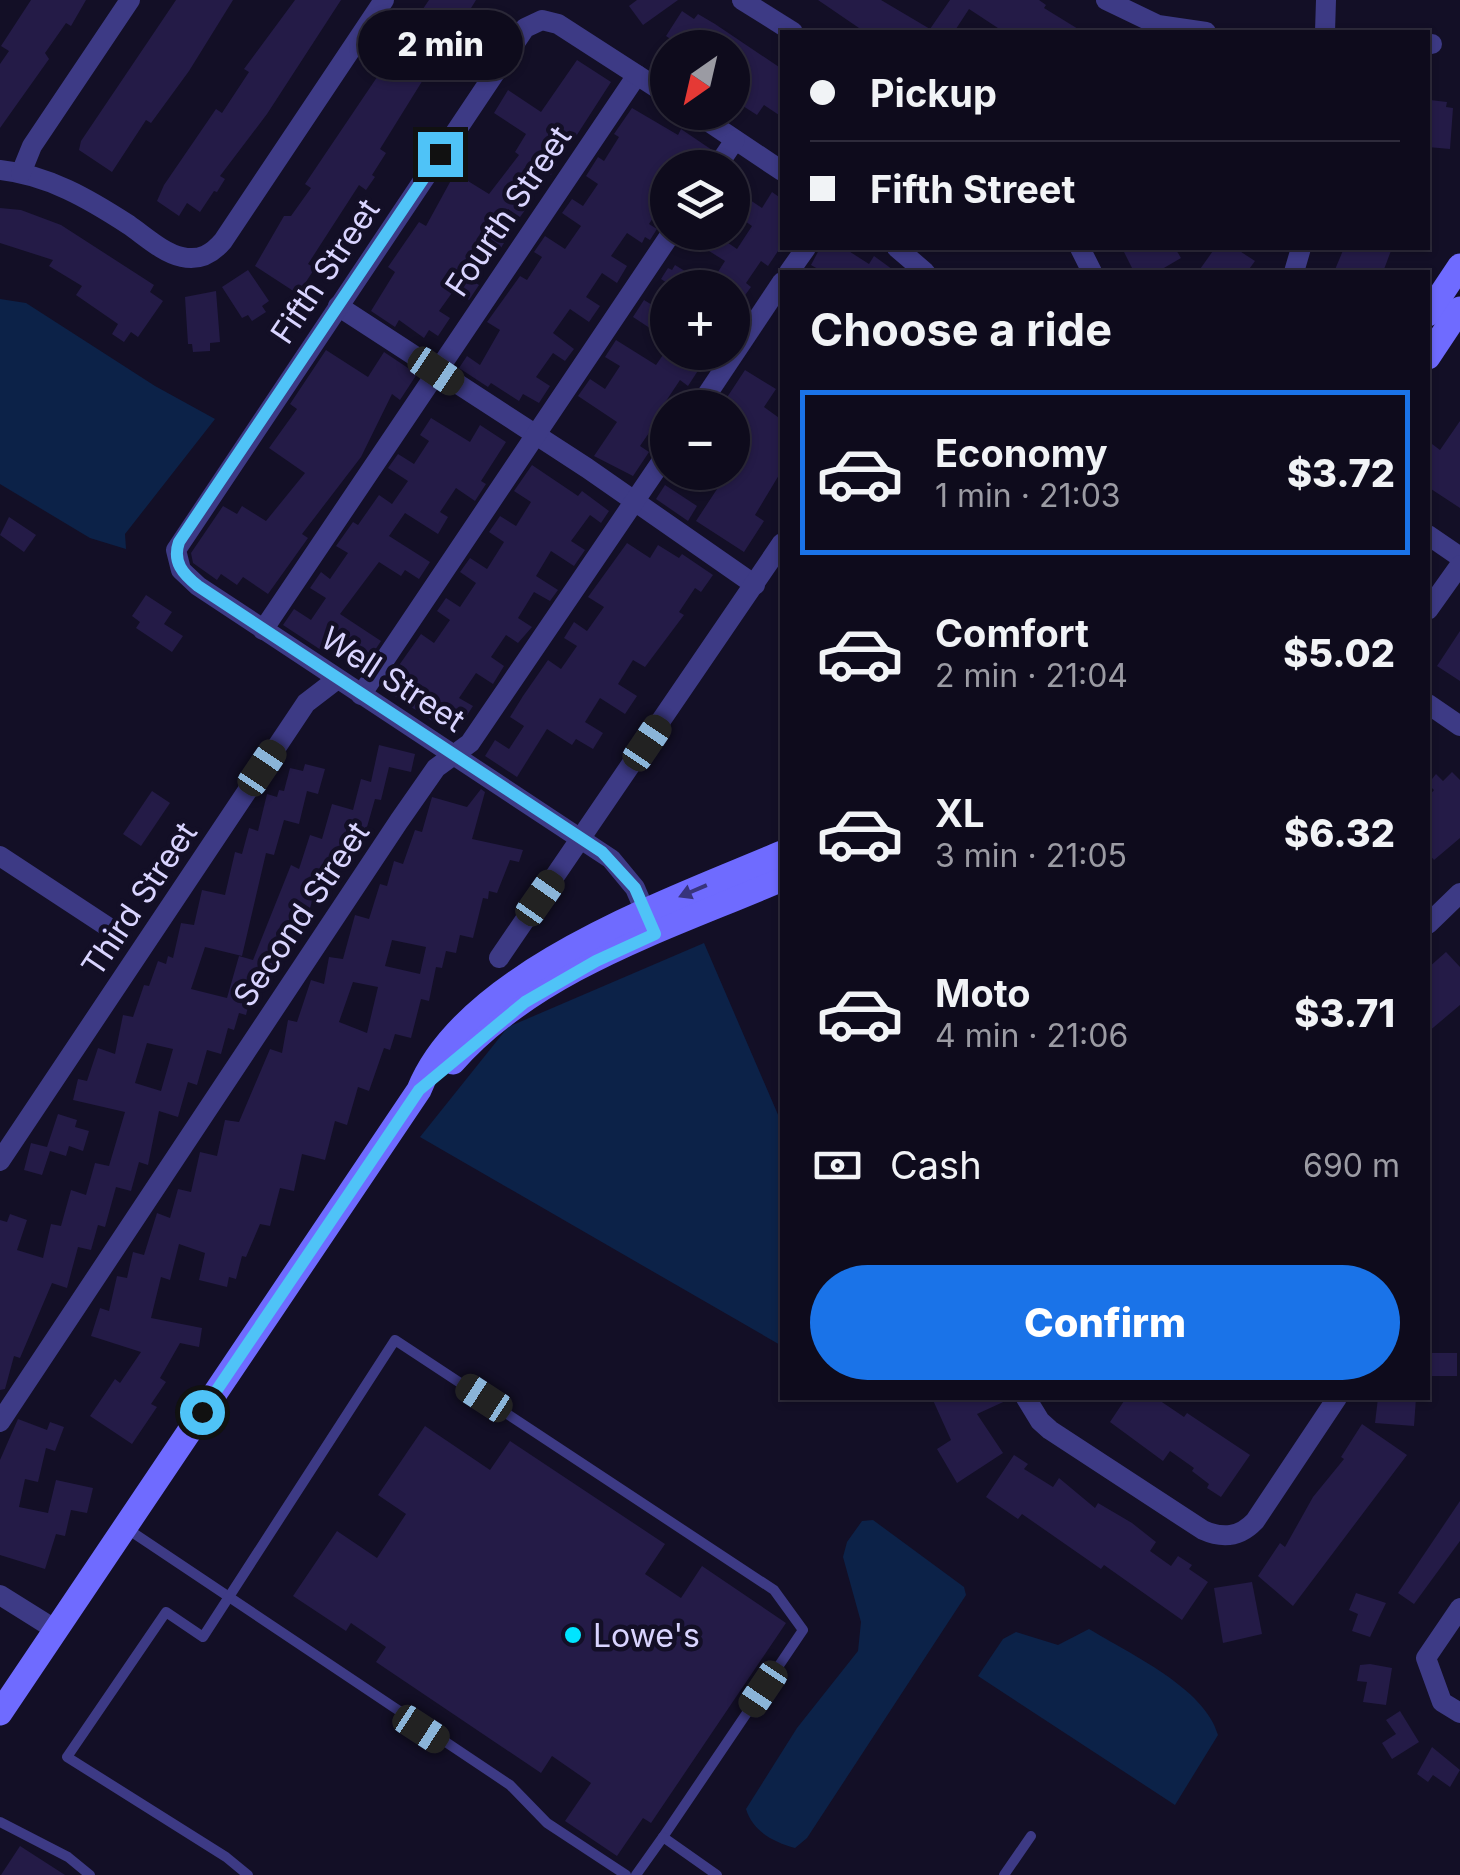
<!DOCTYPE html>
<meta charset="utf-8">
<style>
body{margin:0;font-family:Inter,sans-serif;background:#171425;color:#f1f3f6;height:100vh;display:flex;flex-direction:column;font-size:38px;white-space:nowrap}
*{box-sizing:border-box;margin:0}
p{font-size:32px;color:#9b9ba3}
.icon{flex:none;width:55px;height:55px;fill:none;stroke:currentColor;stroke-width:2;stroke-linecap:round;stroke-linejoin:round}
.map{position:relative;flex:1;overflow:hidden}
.side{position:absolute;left:780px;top:270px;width:650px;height:1130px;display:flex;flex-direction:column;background:#0e0b1c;border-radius:0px;box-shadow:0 2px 8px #0004,0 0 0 2px #2e2b3b}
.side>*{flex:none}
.hud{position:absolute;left:780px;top:30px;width:650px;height:220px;border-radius:0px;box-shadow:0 2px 8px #0004,0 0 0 2px #2e2b3b;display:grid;align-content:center;height:220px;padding:0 30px;background:#0e0b1c}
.needle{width:65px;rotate:214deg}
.fabs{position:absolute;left:650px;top:30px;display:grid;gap:20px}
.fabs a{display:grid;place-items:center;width:100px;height:100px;border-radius:50%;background:#0e0b1c;box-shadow:0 2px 8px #0004,0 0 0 2px #2e2b3b;font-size:50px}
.end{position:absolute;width:45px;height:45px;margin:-22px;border:12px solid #4fc3f7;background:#111;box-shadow:0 0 0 5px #111}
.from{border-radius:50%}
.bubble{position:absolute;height:70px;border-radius:35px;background:#0e0b1c;box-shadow:0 2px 8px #0004,0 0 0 2px #2e2b3b;font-size:32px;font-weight:800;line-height:70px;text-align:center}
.car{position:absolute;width:30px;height:60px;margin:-30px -15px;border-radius:12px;box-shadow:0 0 8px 2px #0007;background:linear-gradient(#222 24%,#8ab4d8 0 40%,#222 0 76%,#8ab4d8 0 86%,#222 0)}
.hud b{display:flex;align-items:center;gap:35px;height:95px;font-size:38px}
.hud b+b{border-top:2px solid #2e2b3b}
.hud i{width:25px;height:25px;background:#f1f3f6}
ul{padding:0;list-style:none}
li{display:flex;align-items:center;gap:30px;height:165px;margin:0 20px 15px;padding:0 10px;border:5px solid transparent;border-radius:0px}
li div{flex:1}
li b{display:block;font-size:38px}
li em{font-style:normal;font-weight:800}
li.on{border-color:#1a73e8}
li>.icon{width:90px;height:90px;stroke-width:1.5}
h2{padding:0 30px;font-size:45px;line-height:120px}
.pay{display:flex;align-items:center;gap:25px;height:110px;padding:0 30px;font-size:38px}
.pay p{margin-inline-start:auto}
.button{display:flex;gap:20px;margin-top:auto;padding:20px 30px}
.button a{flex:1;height:115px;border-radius:60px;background:#1a73e8;color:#fff;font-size:40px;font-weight:800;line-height:115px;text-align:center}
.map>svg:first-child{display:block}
</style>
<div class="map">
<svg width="1460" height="1875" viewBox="0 0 1460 1875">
<rect width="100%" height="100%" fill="#130f26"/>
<g fill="#0c2248">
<polygon points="0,299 26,303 155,386 215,419 125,534 126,549 90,538 0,484"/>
<polygon points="704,943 782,1124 782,1346 420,1137 508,1027"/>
<path d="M873 1520 964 1587 966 1595 807 1838 795 1848C774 1842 753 1832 746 1809L797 1728 858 1651 861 1622 843 1557 847 1542 862 1521Z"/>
<path d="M1089 1629C1130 1654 1205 1688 1218 1735L1175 1805 978 1676 1003 1639 1016 1632 1058 1645Z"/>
</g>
<g fill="#241b47" fill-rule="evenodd">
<polygon points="31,0 86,0 71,26 66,23 45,53 49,59 0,128 0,64 9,51 1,46"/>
<polygon points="176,0 233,0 189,71 151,123 146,120 112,172 79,150 81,141"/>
<polygon points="295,0 341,0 267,114 220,176 225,179 217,192 214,191 200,212 187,203 179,216 157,201 164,185 216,109 222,113 249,72 244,69"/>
<polygon points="429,0 476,0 468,13 473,16 450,50 444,46 380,149 386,153 372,175 375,177 366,190 359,185 308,264 315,268 298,294 255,266 284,216 291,216 311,188 305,184"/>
<polygon points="637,0 678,0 643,25 629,6"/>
<polygon points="818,0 881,0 930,29 950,0 1039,0 1046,5 1044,8 1083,32 1004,32 969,9 954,32 856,32 859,28"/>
<polygon points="682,11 694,19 698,14 715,24 782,69 782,117 764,105 757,115 732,99 732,48 684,48 666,36"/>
<polygon points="577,60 611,82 573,141 563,135 548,159 558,165 551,175 543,171 539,178 530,172 515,196 528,206 520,217 508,209 490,235 504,243 494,259 478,249 463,274 479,285 469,300 454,290 439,311 450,318 438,336 429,330 424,338 399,320 395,327 371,311 395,272 388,267 419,222 426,226 455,173 489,194 519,155 515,152 526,134 494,113 508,90 541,112"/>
<polygon points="1430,100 1447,102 1446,107 1453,108 1450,149 1428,147"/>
<polygon points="632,108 678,135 681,129 712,150 702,168 668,168 668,195 649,224 657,229 650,240 645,237 642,243 627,233 611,256 627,266 617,283 602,273 586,297 600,306 589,322 570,309 553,333 574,349 565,361 553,353 536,377 550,386 539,403 523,394 519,401 491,383 488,387 459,368 467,356 480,365 500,330 487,322 520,276 527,280 542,257 534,252 545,236 565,249 581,226 562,213 572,199 583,206 598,184 586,176 598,157 604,161 619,137 614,134"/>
<polygon points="732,188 762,208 772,192 782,199 782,245 768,266 761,261 746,283 751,287 732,313 732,288 675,288 661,279 668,268 672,270 675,265 709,286 725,261 685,236 686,232 712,232 737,249 752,226 732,212"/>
<polygon points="0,208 21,210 61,225 154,285 150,292 163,301 138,337 131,332 124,342 112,334 118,324 76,295 82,286 49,266 53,260 0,243"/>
<polygon points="820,248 844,248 869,264 874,256 896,272 823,272 811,265"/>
<polygon points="1122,248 1175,248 1181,258 1157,272 1134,272"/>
<polygon points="1215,248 1235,248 1255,261 1247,272 1198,272"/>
<polygon points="1344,248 1392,248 1383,272 1334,272"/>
<polygon points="248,270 269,301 262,306 266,312 252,321 248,315 242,318 222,287"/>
<polygon points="216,291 220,342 210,343 210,351 193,352 192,344 188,344 185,297"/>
<polygon points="668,291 668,340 633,317 644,300 657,308"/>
<polygon points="616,340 656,365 665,352 710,352 688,386 680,380 664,404 668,406 668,432 655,424 640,446 649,452 633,476 594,456 617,422 578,396 590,379 605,389 620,366 605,357"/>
<polygon points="326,350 368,377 384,352 417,374 400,400 392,394 361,457 302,534 308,538 268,594 243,577 237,585 221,574 217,580 193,563 191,553 223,506 237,514 242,506 266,521 305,473 269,448 297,409 290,404"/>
<polygon points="745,370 776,389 764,407 782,420 782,470 755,515 764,521 744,552 696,521 719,486 698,472 732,472 745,447 732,438 732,408 720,408"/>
<polygon points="431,418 470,442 480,425 506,442 481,481 486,484 475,501 456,488 440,512 448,517 438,534 405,513 389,536 430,562 419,579 405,570 401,576 379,562 340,614 381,641 369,659 332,634 321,650 283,625 294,609 311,620 326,598 310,588 321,572 330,579 348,553 336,546 353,522 358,525 379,495 392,504 408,481 388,468 398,454 414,464 429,441 420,435"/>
<polygon points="1460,421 1460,508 1428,487 1428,441 1440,450"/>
<polygon points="532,465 578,496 582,491 609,511 601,523 590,515 571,541 585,550 574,566 551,551 536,576 558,590 550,601 534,592 518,618 532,627 518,643 506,635 491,657 504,666 493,684 476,673 459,698 473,706 462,723 440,708 432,721 383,688 421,634 434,643 450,620 437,611 446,598 460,607 476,583 460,572 470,558 487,569 504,542 489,532 500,516 516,526 531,502 514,491"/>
<polygon points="665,485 697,506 688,521 656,499"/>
<polygon points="9,517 36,535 24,552 0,535"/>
<polygon points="627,543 650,558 658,545 679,558 682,554 713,575 701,592 695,588 679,612 684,615 645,667 633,660 618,684 637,696 625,714 600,698 585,722 603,733 593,749 576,739 572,745 547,729 517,777 485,756 495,740 509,749 524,726 510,717 523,696 548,660 561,669 577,646 564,638 574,622 587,631 604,607 588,597"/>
<polygon points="146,595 172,612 164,624 183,636 172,652 136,628 140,622 132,616"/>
<polygon points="1460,631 1460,681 1437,666"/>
<path d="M379 745 415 754 411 772 389 767 381 800 375 799 365 834 354 831 338 876 331 873 321 898 314 895 306 921 299 919 278 970 267 967 261 990 253 987 246 1015 239 1013 234 1030 228 1028 221 1054 207 1050 197 1085 188 1082 178 1117 159 1111 148 1165 139 1162 131 1191 116 1187 105 1227 98 1225 91 1250 78 1247 67 1288 52 1283 20 1358 14 1356 5 1389 0 1390V1220L7 1222 10 1214 27 1220 17 1250 43 1258 51 1224 61 1226 71 1190 86 1195 95 1163 109 1166 125 1112 73 1100 78 1079 87 1081 98 1048 115 1054 123 1015 133 1017 144 985 149 986 158 961 166 964 168 956 173 958 181 923 194 925 202 890 225 895 235 852 242 854 249 828 258 831 267 794 277 797 279 790 284 791 290 768 303 771 305 764 325 769 318 794 307 791 299 824 284 820 274 855 266 853 242 956 205 947 191 989 227 998 239 956 253 960 291 865 299 869 310 835 322 839 332 804 353 810 361 779 371 782ZM147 1043 173 1049 161 1091 135 1083Z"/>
<polygon points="1452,772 1460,780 1460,838 1434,860 1428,853 1428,797 1434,790 1428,784 1436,774 1443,781"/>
<path d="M481 789 485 792 472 839 523 850 519 862 510 860 497 893 489 891 488 899 483 898 473 938 460 935 456 953 446 951 442 968 436 967 429 1001 421 999 411 1038 395 1034 390 1050 384 1048 369 1091 358 1087 347 1125 335 1121 325 1160 302 1154 294 1191 280 1188 270 1226 260 1224 246 1257 242 1256 236 1279 229 1277 227 1287 199 1280 205 1253 179 1244 170 1280 161 1277 151 1318 202 1328 199 1347 180 1343 160 1378 166 1382 151 1404 157 1407 132 1444 90 1416 115 1379 120 1383 141 1352 91 1336 100 1308 109 1311 117 1276 127 1278 133 1252 144 1255 157 1213 170 1218 178 1189 191 1192 200 1152 217 1156 225 1120 239 1122 270 1049 282 1053 288 1020 297 1022 311 980 324 984 329 957 343 959 355 915 369 919 380 884 387 886 394 861 403 864 415 830 422 832 432 797 467 807ZM392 940 426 947 420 974 385 966ZM353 982 378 987 367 1033 339 1022Z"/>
<polygon points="152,791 170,803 141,846 123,834"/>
<polygon points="1446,952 1460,967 1460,1005 1428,1032 1428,968"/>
<polygon points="58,1114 77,1120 75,1127 89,1131 83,1151 69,1146 66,1156 50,1151 42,1175 24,1170 31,1143 47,1147"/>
<rect x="1428" y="1353" width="29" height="23"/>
<polygon points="932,1398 1012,1398 977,1414 1003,1453 957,1483 937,1449 951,1440"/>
<polygon points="1126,1398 1156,1398 1184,1417 1187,1413 1250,1455 1221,1497 1207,1488 1209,1484 1192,1471 1194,1468 1170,1451 1163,1461 1110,1422"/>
<polygon points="1378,1398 1416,1398 1414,1426 1375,1423"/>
<polygon points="18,1419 47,1430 50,1422 64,1427 55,1451 46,1448 38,1482 25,1479 19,1507 48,1513 56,1480 93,1488 87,1513 71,1510 65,1536 56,1534 45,1569 0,1555 0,1460"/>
<polygon points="1362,1424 1407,1455 1293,1606 1258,1576 1280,1543 1285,1547 1313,1497 1344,1459 1341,1457"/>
<polygon points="425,1426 490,1470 510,1441 665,1544 645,1574 681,1598 702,1566 786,1623 651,1823 643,1818 617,1856 565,1821 591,1783 552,1756 541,1773 376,1662 386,1647 351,1623 346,1631 293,1596 337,1531 377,1558 406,1514 378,1495"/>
<polygon points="1014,1455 1028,1464 1024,1469 1053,1487 1059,1478 1095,1508 1098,1503 1132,1523 1156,1542 1150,1551 1171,1566 1178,1556 1192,1565 1189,1569 1208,1582 1182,1620 1104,1565 1101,1569 1022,1514 1018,1519 986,1497"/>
<polygon points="1460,1501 1460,1541 1414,1604 1398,1593"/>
<polygon points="1252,1582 1262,1634 1223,1643 1214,1588"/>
<polygon points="1356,1593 1386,1603 1370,1637 1352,1631 1358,1614 1349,1610"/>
<polygon points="1370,1664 1392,1668 1386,1705 1363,1702 1367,1682 1357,1681 1360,1665"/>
<polygon points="1400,1711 1419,1742 1392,1759 1382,1743 1396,1734 1386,1720"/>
<polygon points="1432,1747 1460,1770 1450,1787 1433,1775 1428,1782 1417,1774"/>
<polygon points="20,1846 65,1875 1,1875"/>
</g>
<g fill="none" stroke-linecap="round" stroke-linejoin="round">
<g stroke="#3d3a85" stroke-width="10">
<polyline points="126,1528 510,1785 547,1823 626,1875"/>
<polyline points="0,1822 68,1857 90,1875"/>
<polyline points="248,1875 226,1857 67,1757 166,1612 203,1637 395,1340 774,1590 803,1630 663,1837"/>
<polyline points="636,1875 663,1837 717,1875"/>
<polyline points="1004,1875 1031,1836"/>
</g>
<g stroke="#3d3a85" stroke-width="20">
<polyline points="742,0 793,32"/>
<polyline points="1106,0 1158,25 1206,32"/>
<polyline points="1325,32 1326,0"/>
<polyline points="1428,44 1432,44"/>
<polyline points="694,112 782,171"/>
<polyline points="716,168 735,140"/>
<path d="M0 170C48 175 89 199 129 225 145 236 163 253 182 257 200 261 212 254 223 241L384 0"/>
<polyline points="21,173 32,146 130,0"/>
<polyline points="897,248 925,272"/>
<polyline points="1080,248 1092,272"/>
<polyline points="789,272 806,248"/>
<polyline points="1294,272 1301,248"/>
<polyline points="338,306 587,468 755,585"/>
<polyline points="698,408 782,282"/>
<polyline points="1428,535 1460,557"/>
<polyline points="1428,610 1460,565"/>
<polyline points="263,630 637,75"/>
<polyline points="361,695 672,232"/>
<polyline points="1428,704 1460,726"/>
<polyline points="0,856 111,929"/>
<polyline points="650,923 635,888 611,859 198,586 181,570 176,550 525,28 542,20 558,24 668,95"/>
<polyline points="1428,924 1460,893"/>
<polyline points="499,958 782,543"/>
<polyline points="0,1161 306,703 336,680"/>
<path d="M1026 1398 1040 1421 1050 1430 1203 1530C1223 1539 1240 1537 1255 1521L1337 1398"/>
<polyline points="0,1422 399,821 436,768 470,743 668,452"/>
<polyline points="0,1595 56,1630"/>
<polyline points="1460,1608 1426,1658 1442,1702 1460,1713"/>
</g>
<g stroke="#6f6bff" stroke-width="25">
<polyline points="1428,314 1460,266"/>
<polyline points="1428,357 1460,309"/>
<path d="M453 1062C536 968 671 927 782 879"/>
<path d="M0 1713 419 1090C466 972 672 900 782 853"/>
</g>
</g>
<defs><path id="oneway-solid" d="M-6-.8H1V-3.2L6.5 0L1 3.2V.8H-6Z" transform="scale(2.5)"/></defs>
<use fill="#38347d" href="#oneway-solid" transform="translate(693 891) rotate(157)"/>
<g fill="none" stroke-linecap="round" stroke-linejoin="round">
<path stroke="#4fc3f7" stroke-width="12" d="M202 1412 419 1090 525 1002 596 961 655 934 635 888 602 852 198 586C183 574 172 562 179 542L440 154"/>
</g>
<circle fill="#00e5ff" stroke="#130f26" stroke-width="4" cx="573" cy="1635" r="10"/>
<g text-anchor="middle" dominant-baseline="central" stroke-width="9" stroke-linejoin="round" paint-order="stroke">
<g font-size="32" fill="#d9d4ff" stroke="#130f26">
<text transform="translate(508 211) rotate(-56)">Fourth Street</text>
<text transform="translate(325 271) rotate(-56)">Fifth Street</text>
<text transform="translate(393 679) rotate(33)">Well Street</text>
<text transform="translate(139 899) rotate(-56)">Third Street</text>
<text transform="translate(301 914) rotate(-56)">Second Street</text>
</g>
<g font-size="32" fill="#d9d4ff" stroke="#130f26" text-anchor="start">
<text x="593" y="1635">Lowe's</text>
</g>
</g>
</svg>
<div class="fabs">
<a><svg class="needle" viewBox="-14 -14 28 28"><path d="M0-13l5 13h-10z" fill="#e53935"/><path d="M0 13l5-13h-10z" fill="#9b9ba3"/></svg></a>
<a><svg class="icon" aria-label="layers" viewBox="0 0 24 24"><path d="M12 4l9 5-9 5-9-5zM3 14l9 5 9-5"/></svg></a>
<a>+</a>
<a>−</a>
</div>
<i class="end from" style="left:202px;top:1412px"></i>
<i class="end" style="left:440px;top:154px"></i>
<div class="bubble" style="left:358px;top:10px;width:165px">2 min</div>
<i class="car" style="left:436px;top:371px;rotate:124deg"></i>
<i class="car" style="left:647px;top:743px;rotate:34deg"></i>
<i class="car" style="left:262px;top:768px;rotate:34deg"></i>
<i class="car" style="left:540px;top:898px;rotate:35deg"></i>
<i class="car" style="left:484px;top:1398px;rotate:303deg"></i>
<i class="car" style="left:763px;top:1689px;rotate:214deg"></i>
<i class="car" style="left:421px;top:1729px;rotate:123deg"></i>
<div class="hud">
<b><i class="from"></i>Pickup</b>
<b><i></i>Fifth Street</b>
</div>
<section class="side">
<h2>Choose a ride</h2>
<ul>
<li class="on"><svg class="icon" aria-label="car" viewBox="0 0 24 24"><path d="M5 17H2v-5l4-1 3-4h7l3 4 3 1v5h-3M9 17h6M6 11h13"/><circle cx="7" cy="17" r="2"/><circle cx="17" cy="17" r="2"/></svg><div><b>Economy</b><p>1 min · 21:03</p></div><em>$3.72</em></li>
<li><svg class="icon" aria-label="car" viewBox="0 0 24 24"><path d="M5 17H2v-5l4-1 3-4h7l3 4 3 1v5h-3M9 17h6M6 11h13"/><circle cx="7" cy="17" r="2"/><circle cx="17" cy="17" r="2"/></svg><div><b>Comfort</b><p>2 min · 21:04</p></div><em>$5.02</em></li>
<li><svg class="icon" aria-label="car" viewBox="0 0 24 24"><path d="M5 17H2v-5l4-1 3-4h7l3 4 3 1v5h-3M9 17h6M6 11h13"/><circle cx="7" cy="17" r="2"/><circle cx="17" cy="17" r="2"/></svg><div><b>XL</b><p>3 min · 21:05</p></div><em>$6.32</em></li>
<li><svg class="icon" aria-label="car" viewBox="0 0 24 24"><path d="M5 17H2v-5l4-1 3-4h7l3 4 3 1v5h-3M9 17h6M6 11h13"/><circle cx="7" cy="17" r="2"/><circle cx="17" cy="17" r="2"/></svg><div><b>Moto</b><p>4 min · 21:06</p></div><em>$3.71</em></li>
</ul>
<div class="pay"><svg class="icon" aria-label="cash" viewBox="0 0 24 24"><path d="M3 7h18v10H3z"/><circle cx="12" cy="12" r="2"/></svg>Cash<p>690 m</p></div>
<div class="button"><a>Confirm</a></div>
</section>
</div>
